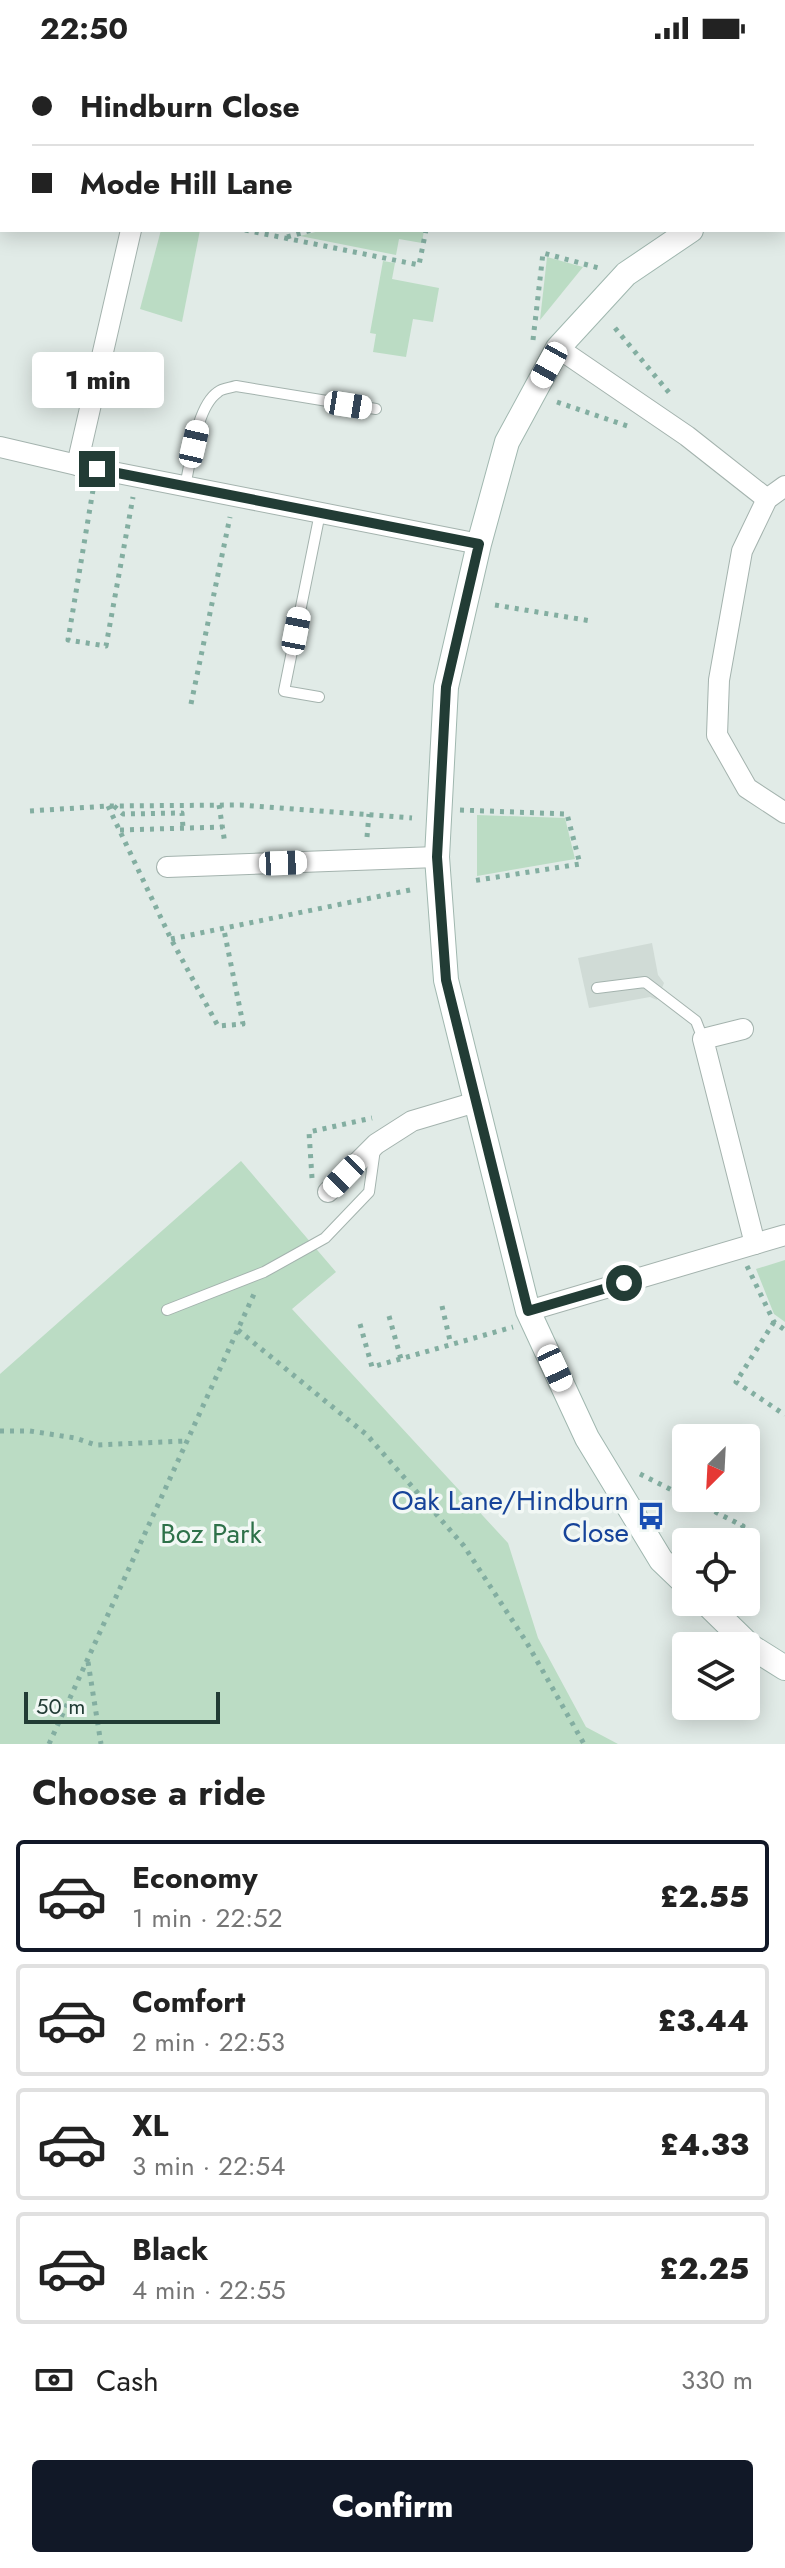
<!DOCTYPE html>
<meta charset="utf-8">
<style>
body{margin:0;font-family:Jost,sans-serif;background:#f6f6f6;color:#222;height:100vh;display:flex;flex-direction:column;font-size:30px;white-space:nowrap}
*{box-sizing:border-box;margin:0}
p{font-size:26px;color:#767676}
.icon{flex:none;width:44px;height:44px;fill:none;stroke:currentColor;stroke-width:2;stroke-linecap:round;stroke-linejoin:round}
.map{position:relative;height:1688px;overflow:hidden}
.side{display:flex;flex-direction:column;background:#fff;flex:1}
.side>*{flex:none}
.top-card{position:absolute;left:0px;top:0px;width:786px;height:176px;box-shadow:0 4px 20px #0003;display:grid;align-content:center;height:176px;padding:0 32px;background:#fff}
.needle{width:52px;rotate:204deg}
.tools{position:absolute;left:672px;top:1368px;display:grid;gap:16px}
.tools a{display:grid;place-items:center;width:88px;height:88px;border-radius:8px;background:#fff;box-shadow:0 4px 20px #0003;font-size:40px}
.scale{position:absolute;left:24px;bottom:20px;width:196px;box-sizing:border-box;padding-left:8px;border:4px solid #223c35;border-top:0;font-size:22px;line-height:28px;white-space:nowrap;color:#223c35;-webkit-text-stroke:6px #f2f8f5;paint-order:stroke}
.end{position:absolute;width:36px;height:36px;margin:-18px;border:10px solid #223c35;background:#fff;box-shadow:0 0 0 4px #fff}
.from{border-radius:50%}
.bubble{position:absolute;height:56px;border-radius:8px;background:#fff;box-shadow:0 4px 20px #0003;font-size:26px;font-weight:800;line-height:56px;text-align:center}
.car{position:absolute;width:24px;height:48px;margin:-24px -12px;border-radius:10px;box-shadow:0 0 6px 2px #0007;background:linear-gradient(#fff 24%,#345 0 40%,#fff 0 76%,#345 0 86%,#fff 0)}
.top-card b{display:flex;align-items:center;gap:28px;height:76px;font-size:30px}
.top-card b+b{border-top:2px solid #e0e0e0}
.top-card i{width:20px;height:20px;background:#222}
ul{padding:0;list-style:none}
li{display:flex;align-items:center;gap:24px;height:112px;margin:0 16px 12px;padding:0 16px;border:4px solid #e0e0e0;border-radius:8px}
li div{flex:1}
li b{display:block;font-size:30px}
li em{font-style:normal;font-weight:800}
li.selected{border-color:#111827}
li>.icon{width:72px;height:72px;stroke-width:1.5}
h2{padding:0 32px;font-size:36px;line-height:96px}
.pay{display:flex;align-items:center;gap:20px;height:88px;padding:0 32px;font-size:30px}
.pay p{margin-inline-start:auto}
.action{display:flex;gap:16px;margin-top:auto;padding:16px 32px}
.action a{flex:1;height:92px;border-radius:8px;background:#111827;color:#fff;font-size:32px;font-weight:800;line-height:92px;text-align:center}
.status{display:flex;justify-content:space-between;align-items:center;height:56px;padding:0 40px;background:#fff;direction:ltr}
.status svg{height:22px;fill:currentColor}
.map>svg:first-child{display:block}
</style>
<div class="status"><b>22:50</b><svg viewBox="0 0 49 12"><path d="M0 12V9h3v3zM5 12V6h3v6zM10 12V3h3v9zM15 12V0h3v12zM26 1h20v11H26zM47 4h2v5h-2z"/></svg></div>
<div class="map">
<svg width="785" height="1688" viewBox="0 0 785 1688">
<rect width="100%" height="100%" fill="#e1ebe7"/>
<polygon fill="#d0dbd6" points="652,887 658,919 664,927 657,944 650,941 589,952 578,902"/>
<g fill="#bbdcc4">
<polygon points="161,174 200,174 182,266 140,253"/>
<polygon points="323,174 424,174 422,187 399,183 396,199 300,180"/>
<polygon points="547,201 583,211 540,264"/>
<polygon points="383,205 395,207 392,223 439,232 433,266 413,263 406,301 373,296 376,278 370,277"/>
<polygon points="477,759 565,762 575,803 477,820"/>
<polygon points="241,1105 336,1216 292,1253 508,1487 538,1582 586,1671 618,1688 0,1688 0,1318"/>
<polygon points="785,1204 785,1266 774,1258 756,1213"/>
</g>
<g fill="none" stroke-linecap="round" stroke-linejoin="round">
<defs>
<g id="lane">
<polyline points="645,2 652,0"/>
<path d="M185 430C191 405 196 351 218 336 222 332 230 332 236 330L376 353"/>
<polyline points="319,641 284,635 320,457"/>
<polyline points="597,932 645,926 696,965 703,983"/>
<polyline points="167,1254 264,1216 325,1182 369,1136 375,1093"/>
</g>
<g id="street">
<polyline points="717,0 718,2"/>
<polyline points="175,2 175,0"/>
<polyline points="0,78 2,79"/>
<polyline points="558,292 687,380 767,443"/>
<polyline points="0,391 77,409 479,488"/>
<polyline points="77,409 131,174"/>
<polyline points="785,430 767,443 742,495 719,624 717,679 747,732 785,757"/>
<polyline points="167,811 437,801"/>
<polyline points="743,973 703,983 755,1188"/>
<polyline points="328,1136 376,1088 412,1065 476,1046"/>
<polyline points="528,1255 785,1179"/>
</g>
<g id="secondary">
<polyline points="784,138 785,137"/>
<polyline points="686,1528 661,1504 587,1382 528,1255 446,924 437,801 446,631 479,488 507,386 558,292 626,218 691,174"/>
<polyline points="705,1546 750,1590 785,1612"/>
</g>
</defs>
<use href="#lane" stroke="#a4b3ae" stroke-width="12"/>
<use href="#street" stroke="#a4b3ae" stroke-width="22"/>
<use href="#secondary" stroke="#a0b7af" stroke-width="26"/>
<g stroke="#83aea1" stroke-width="5" stroke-dasharray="4 6" stroke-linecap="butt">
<polyline points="415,2 415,0"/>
<polyline points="457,2 457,0"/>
<polyline points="245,174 419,209 426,174"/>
<polyline points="287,181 312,174"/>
<polyline points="615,272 671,339"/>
<polyline points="533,284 543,197 599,212"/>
<polyline points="557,346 630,371"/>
<polyline points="93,434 68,584 106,590 133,441"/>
<polyline points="495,549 591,565"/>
<polyline points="191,648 230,461"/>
<polyline points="219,749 225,788"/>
<polyline points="108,750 171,883 218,970 243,968 224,874"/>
<polyline points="114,750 123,758 182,757 183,772"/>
<polyline points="460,754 567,758 580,808 472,825"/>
<polyline points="30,755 108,750 240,749 412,762"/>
<polyline points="120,774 223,771"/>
<polyline points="367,781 369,758"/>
<polyline points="171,883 415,833"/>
<polyline points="312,1122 309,1076 372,1062"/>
<polyline points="747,1210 774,1266 785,1274"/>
<polyline points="442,1250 451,1289"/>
<polyline points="389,1260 401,1303"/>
<polyline points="774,1266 736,1326 785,1359"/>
<polyline points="360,1268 372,1311 513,1271"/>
<polyline points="238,1274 367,1379 464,1490 527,1587 584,1688"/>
<polyline points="0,1375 30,1375 75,1382 96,1389 186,1385"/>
<polyline points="640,1418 686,1441"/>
<polyline points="688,1442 743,1470 735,1486"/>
<polyline points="88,1606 101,1688"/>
<polyline points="49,1688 254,1238"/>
</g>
<use href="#lane" stroke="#fff" stroke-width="10"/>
<use href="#street" stroke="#fff" stroke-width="20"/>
<use href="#secondary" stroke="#fff" stroke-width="24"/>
</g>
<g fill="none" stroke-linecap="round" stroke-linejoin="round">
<polyline stroke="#223c35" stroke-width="10" points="97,413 479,488 446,631 437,801 446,924 528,1255 624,1227"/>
</g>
<defs>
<symbol id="bus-bare" viewBox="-9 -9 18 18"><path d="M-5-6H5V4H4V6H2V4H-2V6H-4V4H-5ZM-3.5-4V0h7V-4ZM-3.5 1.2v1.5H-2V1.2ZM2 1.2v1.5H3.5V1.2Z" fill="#1a4fb4" stroke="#f2f8f5" stroke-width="2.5" paint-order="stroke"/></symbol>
</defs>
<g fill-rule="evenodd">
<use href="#bus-bare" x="631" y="1440" width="40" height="40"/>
</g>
<g text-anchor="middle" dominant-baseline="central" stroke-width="7" stroke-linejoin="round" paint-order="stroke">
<g font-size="28" fill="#164399" stroke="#f2f8f5" text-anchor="end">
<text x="629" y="1444">Oak Lane/Hindburn<tspan x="629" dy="32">Close</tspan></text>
</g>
<g font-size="28" fill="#2e7149" stroke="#f2f8f5">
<text x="211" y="1477">Boz Park</text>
</g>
</g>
</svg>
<div class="tools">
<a><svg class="needle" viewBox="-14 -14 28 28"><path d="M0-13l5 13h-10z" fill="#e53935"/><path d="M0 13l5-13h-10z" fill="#767676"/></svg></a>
<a><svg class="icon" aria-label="locate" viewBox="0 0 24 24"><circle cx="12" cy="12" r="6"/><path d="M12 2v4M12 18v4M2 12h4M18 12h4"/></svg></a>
<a><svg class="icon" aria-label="layers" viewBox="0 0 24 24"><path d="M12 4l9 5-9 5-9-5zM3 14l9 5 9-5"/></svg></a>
</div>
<div class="scale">50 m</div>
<i class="end from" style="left:624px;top:1227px"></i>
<i class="end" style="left:97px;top:413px"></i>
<div class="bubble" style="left:32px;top:296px;width:132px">1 min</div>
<i class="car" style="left:549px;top:309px;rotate:209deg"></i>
<i class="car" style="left:348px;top:349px;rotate:99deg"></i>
<i class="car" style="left:194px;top:388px;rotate:13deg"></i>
<i class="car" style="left:296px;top:575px;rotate:11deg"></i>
<i class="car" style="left:283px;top:807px;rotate:88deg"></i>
<i class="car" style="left:344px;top:1120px;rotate:224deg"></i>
<i class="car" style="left:555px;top:1312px;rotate:155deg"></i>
<div class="top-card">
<b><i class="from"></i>Hindburn Close</b>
<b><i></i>Mode Hill Lane</b>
</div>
</div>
<section class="side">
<h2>Choose a ride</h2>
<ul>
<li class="selected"><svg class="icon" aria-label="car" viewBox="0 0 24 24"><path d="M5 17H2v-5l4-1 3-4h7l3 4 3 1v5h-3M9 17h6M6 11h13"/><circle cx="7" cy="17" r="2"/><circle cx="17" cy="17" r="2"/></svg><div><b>Economy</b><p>1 min · 22:52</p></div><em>£2.55</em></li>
<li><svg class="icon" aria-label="car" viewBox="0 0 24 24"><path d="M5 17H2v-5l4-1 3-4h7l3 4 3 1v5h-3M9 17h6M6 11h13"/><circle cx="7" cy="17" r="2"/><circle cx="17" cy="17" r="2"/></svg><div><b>Comfort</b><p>2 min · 22:53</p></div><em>£3.44</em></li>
<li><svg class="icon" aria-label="car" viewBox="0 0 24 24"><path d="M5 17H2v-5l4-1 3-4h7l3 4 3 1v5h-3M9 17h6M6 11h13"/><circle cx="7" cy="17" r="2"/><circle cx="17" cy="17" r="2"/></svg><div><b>XL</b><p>3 min · 22:54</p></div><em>£4.33</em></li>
<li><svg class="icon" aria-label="car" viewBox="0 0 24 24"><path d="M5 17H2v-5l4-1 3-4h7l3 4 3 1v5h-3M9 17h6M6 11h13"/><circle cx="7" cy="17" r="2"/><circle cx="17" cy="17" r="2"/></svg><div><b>Black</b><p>4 min · 22:55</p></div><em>£2.25</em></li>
</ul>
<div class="pay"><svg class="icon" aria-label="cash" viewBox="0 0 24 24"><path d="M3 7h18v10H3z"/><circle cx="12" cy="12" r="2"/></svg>Cash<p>330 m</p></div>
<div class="action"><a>Confirm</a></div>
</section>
